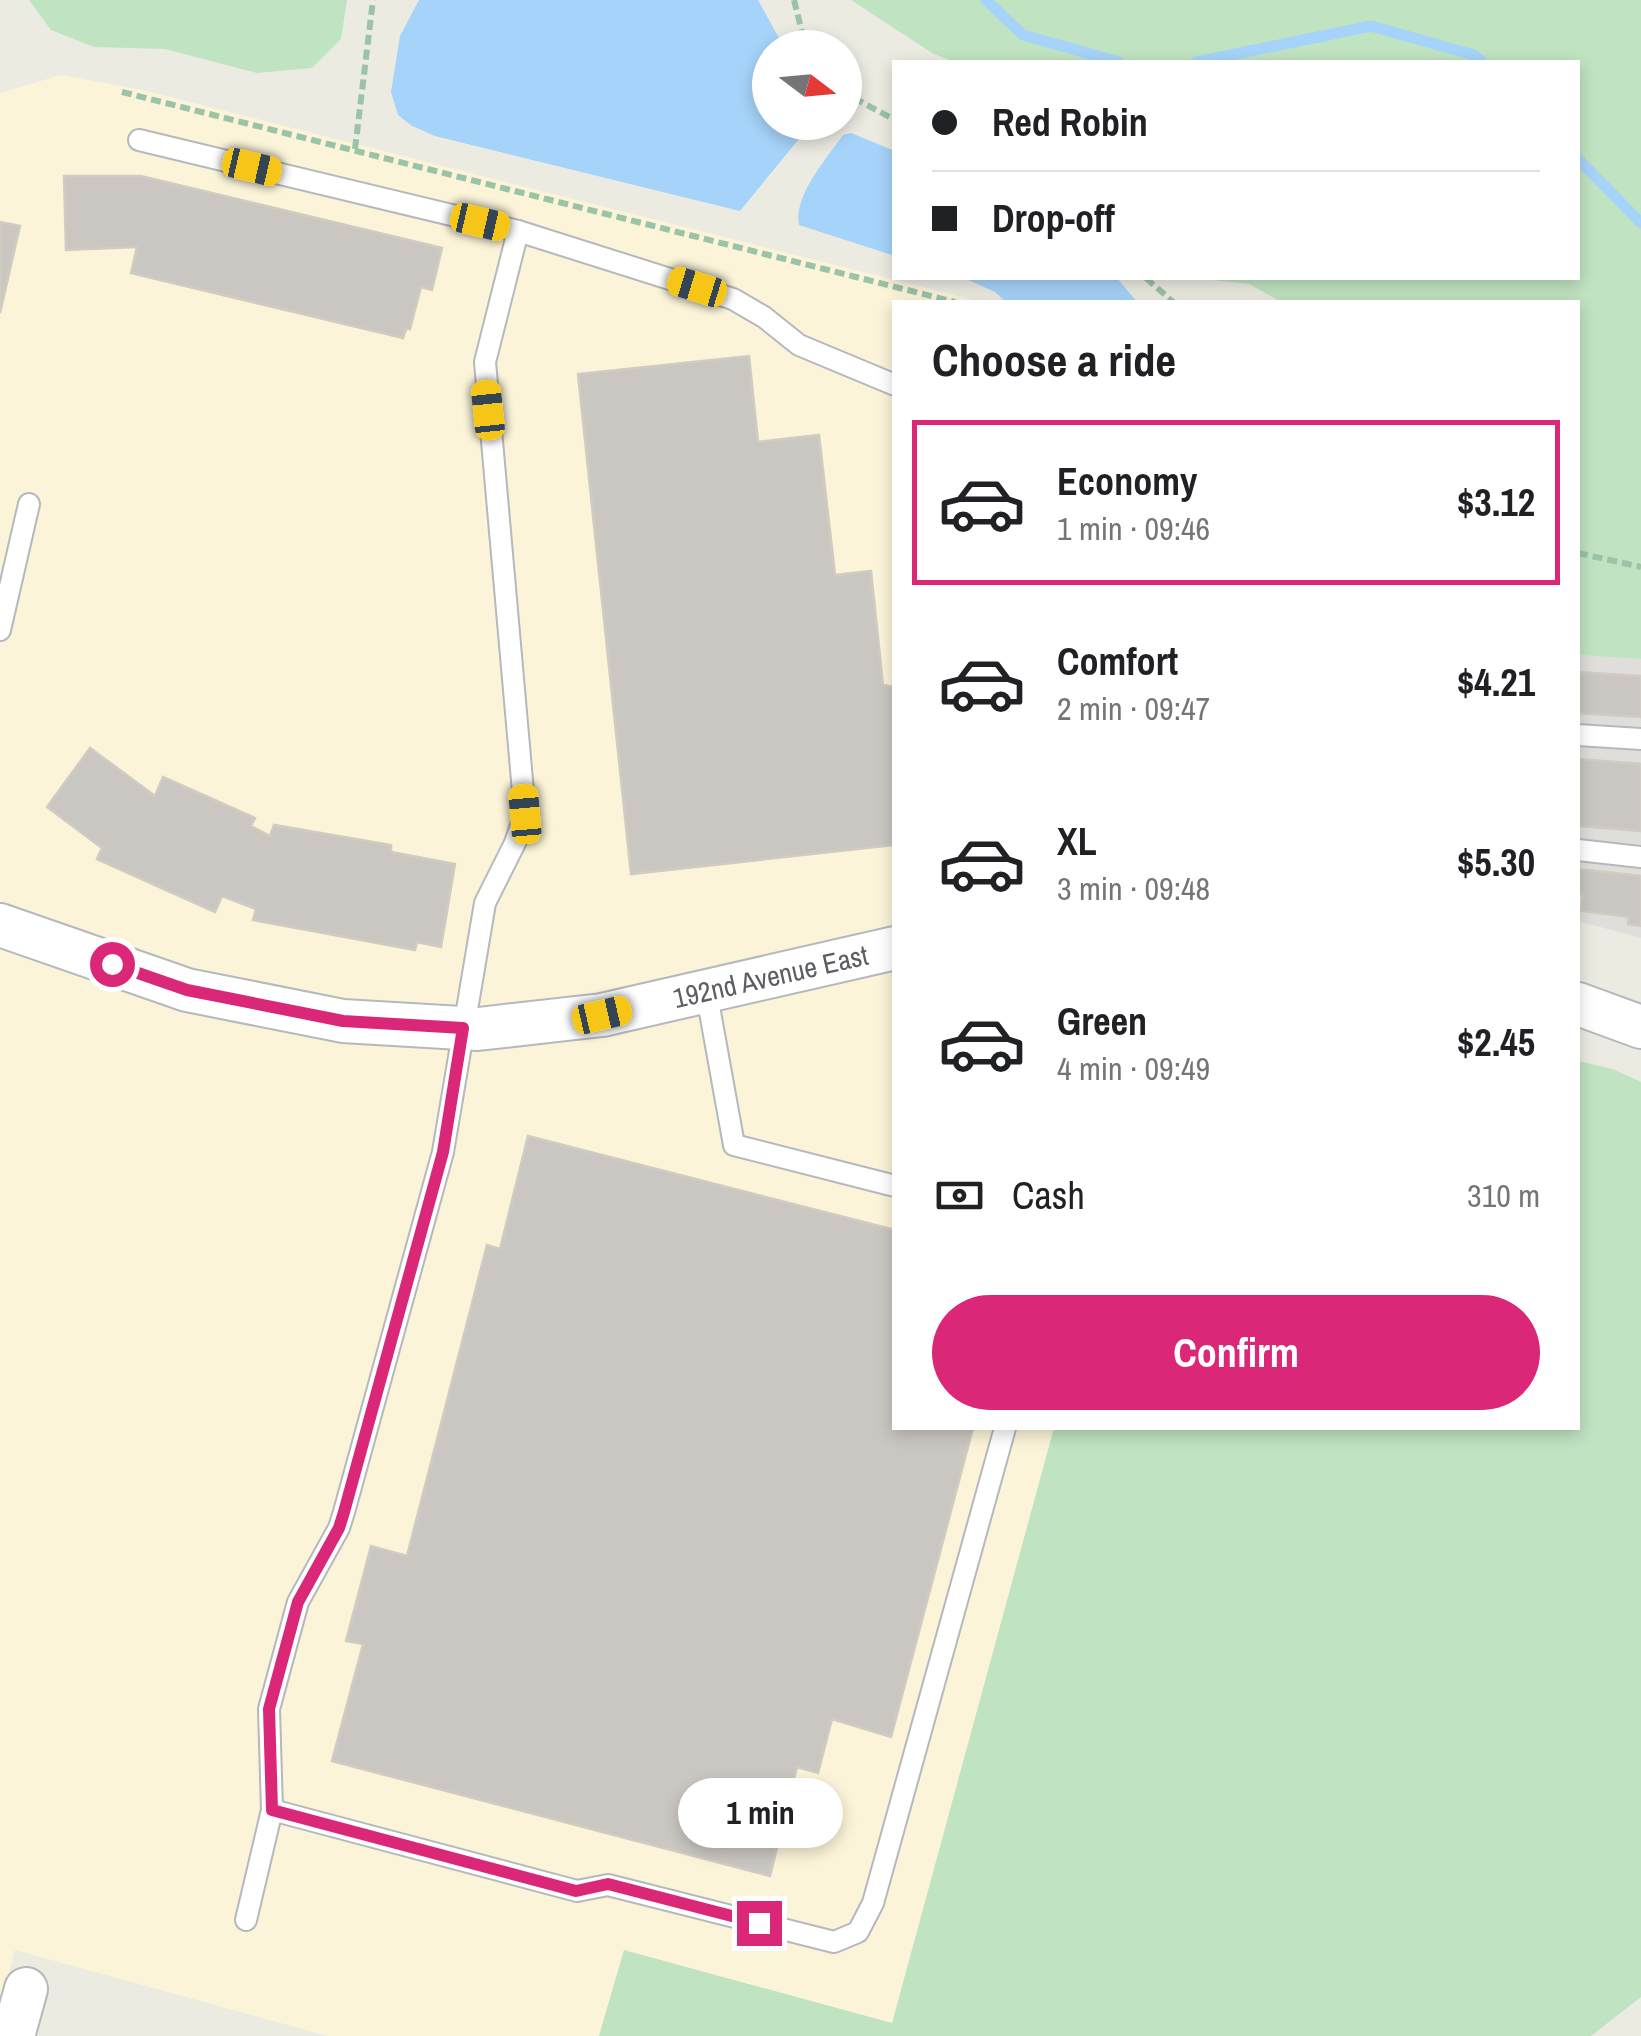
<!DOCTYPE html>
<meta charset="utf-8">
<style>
body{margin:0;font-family:"Archivo Narrow",sans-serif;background:#f2f2f2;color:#202124;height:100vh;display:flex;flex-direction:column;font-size:38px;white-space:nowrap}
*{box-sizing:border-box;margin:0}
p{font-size:32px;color:#757577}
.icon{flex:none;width:55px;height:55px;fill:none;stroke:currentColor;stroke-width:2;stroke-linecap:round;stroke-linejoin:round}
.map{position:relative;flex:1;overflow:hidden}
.panel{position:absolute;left:892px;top:300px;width:688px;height:1130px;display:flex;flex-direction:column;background:#fff;border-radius:0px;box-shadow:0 5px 15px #0003}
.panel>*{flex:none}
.hud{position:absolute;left:892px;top:60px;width:688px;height:220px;border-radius:0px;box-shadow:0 5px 15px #0003;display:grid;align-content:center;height:220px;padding:0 40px;background:#fff}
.needle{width:65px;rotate:106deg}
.tools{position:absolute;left:752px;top:30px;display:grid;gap:20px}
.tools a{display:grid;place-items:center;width:110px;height:110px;border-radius:50%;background:#fff;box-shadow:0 5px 15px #0003;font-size:50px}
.end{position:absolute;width:45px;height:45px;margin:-22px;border:12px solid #db2777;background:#fff;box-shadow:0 0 0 5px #fff}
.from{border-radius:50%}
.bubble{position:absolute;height:70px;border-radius:35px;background:#fff;box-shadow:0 5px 15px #0003;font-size:32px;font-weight:700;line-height:70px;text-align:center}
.car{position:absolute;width:30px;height:60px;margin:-30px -15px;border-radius:12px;box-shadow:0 0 8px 2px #0007;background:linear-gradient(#f5c518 24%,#345 0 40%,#f5c518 0 76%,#345 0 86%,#f5c518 0)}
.hud b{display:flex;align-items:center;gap:35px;height:95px;font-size:38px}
.hud b+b{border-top:2px solid #e0e0e0}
.hud i{width:25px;height:25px;background:#202124}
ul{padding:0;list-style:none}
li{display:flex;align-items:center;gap:30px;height:165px;margin:0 20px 15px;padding:0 20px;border:5px solid transparent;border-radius:0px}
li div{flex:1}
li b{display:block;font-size:38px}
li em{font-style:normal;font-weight:700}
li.on{border-color:#db2777}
li>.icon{width:90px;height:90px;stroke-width:1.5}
h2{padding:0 40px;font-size:45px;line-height:120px}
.pay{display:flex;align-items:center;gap:25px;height:110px;padding:0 40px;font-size:38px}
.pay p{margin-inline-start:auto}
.primary-button{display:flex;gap:20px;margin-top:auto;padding:20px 40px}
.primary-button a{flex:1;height:115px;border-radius:60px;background:#db2777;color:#fff;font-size:40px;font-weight:700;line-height:115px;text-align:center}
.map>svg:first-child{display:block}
</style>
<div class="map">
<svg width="1641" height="2036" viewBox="0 0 1641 2036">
<rect width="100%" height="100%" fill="#ecebe2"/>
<polygon fill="#fbf4d9" points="61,75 138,89 982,302 895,302 895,1428 1054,1428 892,2024 624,1951 599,2036 328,2036 15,1950 0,2005 0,93"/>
<polygon fill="#e0deda" points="1578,655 1641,659 1641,938 1578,921"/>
<g fill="#c0e3c1">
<polygon points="29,0 347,0 341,39 312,68 257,73 165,49 94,47 51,30"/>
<polygon points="851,0 1641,0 1641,659 1578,655 1578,302 1281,302 1249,284 1195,278 1578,278 1578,62 954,62 932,53"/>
<polygon points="1578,1061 1613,1069 1641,1082 1641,1997 1591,2036 599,2036 624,1950 892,2023 1054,1428 1578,1428"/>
</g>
<g fill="#a6d3f9">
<polygon points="419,0 758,0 784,47 770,48 770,122 812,123 740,211 435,136 412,126 398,115 391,92 400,36"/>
<path d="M851 133 895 151V256L799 225C793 196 827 158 843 135Z"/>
<polygon points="964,278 1117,278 1137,302 1006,302 995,292"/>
</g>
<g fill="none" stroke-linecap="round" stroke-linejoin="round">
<g stroke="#a6d3f9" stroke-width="11">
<polyline points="986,0 1023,35 1119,62"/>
<polyline points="1196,62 1371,26 1474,55 1482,62"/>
<polyline points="1578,159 1641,223"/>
</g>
</g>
<g fill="#cac7c2" stroke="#d1ccc1" stroke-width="2.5">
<polygon points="64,176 141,176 442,248 432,290 421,287 410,329 406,329 403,338 131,273 137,247 66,250"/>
<polygon points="0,222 20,226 0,313"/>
<polygon points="749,356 758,442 819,435 835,575 871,571 883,685 895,687 895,845 631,874 578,374"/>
<polygon points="1578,672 1641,676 1641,717 1578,713"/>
<polygon points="90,748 155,796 163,777 255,818 251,826 270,836 274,825 391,845 391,852 455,864 441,947 417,942 415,950 253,920 256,909 222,896 215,912 97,859 102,848 47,807"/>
<polygon points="1578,759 1641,764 1641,831 1578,826"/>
<polygon points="1578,869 1641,876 1641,926 1628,924 1629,917 1581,911 1583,895 1578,894"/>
<polygon points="528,1136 895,1230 895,1428 973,1428 891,1737 832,1719 818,1773 797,1767 770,1876 332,1761 363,1644 346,1641 371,1546 407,1556 487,1245 500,1249"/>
</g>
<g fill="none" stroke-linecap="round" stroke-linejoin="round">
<defs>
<g id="lane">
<polyline points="139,140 518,231 733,299 764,317 799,345 895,385"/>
<polyline points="518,231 485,362 525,814 515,843 485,903 443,1152 344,1512 339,1528 298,1602 269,1709 272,1810 577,1891 608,1885 834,1942 858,1932 873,1903 1005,1428"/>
<polyline points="0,630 29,504"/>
<polyline points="1578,735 1641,739"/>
<polyline points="1578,850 1641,857"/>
<polyline points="706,990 734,1145 895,1186"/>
<polyline points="246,1920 272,1810"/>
</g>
<g id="street">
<path id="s1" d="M0 925 187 990 343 1021 478 1029 602 1015 895 948"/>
<polyline points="1578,1004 1641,1027"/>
<polyline points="13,2036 26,1989"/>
</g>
</defs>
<use href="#lane" stroke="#b5b8bc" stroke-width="24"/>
<use href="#street" stroke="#b5b8bc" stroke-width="46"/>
<g stroke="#9ac3a7" stroke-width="6" stroke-dasharray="10 5" stroke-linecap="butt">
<polyline points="794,0 802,32 814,48"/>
<polyline points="845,86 854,98 895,120"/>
<polyline points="122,92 955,302"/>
<polyline points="355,149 373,0"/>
<polyline points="1146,278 1173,302"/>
<polyline points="1578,553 1641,567"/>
</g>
<use href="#lane" stroke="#fff" stroke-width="20"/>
<use href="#street" stroke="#fff" stroke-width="42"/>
</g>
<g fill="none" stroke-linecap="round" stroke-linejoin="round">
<polyline stroke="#db2777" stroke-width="12" points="112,964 187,990 343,1021 463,1028 443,1152 344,1512 339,1528 298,1602 269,1709 272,1810 576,1891 608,1884 759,1923"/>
</g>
<g text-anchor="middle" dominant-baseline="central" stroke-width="9" stroke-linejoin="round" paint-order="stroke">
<g font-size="28" fill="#5b5e62" stroke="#fff">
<text stroke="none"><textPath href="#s1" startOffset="790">192nd Avenue East</textPath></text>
</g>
</g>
</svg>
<div class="tools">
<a><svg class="needle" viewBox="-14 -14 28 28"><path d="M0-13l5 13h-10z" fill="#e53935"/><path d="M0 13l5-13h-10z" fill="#757577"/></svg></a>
</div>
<i class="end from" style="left:112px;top:964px"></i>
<i class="end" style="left:759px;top:1923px"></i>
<div class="bubble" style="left:678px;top:1778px;width:165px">1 min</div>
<i class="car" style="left:252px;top:167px;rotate:103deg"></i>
<i class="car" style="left:480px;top:222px;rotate:103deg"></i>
<i class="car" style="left:697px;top:287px;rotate:287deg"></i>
<i class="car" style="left:488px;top:410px;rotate:354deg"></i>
<i class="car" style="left:525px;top:814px;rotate:355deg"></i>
<i class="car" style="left:602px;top:1015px;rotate:77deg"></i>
<div class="hud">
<b><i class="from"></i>Red Robin</b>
<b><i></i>Drop-off</b>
</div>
<section class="panel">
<h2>Choose a ride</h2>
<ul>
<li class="on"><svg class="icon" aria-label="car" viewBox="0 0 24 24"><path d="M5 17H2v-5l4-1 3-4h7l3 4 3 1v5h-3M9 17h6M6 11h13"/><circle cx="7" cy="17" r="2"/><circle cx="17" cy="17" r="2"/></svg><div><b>Economy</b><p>1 min · 09:46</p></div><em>$3.12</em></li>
<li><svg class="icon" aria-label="car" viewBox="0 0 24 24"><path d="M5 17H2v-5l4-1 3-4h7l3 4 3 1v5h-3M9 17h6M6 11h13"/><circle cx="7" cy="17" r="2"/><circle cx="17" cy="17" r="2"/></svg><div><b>Comfort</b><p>2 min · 09:47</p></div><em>$4.21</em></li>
<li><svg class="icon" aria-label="car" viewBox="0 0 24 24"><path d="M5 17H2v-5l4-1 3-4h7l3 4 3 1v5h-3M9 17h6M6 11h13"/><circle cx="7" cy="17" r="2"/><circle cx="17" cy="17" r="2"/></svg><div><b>XL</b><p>3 min · 09:48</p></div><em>$5.30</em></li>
<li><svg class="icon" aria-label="car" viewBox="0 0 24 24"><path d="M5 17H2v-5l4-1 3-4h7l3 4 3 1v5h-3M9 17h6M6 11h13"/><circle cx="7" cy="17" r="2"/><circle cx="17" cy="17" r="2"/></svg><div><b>Green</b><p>4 min · 09:49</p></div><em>$2.45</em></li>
</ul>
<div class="pay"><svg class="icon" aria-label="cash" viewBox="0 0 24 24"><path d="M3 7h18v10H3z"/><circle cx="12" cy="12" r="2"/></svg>Cash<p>310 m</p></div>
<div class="primary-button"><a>Confirm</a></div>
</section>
</div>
